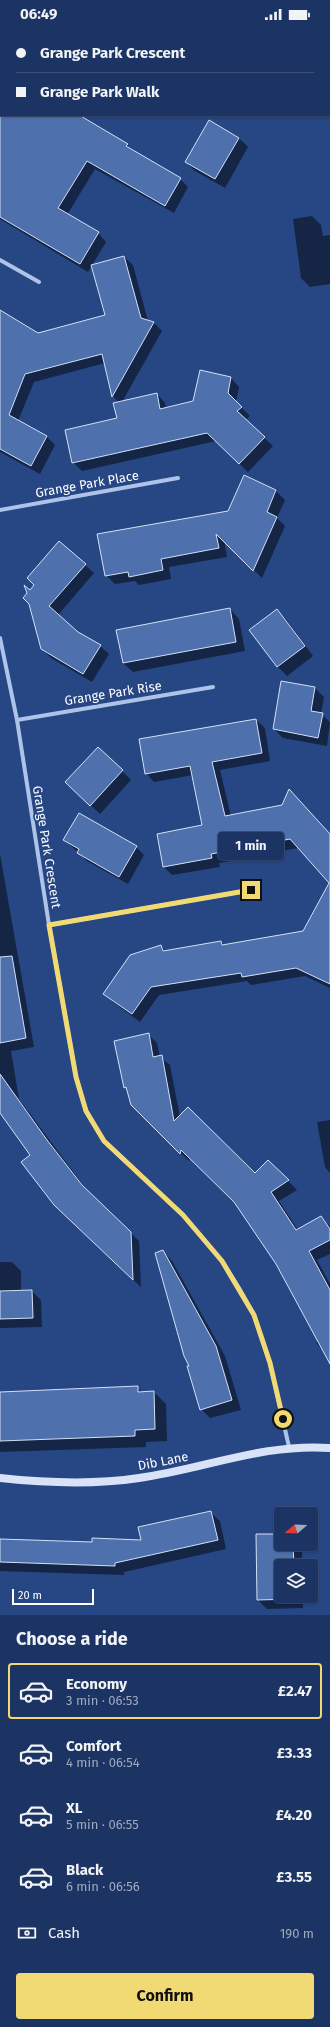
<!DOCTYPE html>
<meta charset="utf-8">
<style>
body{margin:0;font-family:"Fira Sans",sans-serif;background:#253c69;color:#f1f3f6;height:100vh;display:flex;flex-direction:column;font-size:15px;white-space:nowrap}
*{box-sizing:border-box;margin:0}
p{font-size:13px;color:#a0aabe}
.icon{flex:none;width:22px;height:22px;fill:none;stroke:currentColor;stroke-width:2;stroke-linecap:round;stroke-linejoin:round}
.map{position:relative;height:1587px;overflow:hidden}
.sheet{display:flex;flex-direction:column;background:#1c3463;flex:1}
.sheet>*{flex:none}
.guide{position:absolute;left:0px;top:0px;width:330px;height:88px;box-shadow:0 1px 3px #0004,0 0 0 1px #3a4f78;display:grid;align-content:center;height:88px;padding:0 16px;background:#1c3463}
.needle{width:26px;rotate:251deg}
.tools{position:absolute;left:274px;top:1479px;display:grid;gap:8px}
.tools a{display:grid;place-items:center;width:44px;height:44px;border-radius:4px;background:#1c3463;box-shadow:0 1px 3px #0004,0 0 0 1px #3a4f78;font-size:20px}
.scale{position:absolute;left:12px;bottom:10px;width:82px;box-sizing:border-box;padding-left:4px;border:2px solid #fff;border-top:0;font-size:11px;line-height:14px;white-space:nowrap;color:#fff;-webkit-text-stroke:3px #264684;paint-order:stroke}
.end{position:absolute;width:18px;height:18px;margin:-9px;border:5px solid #f1d974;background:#111;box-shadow:0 0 0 2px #111}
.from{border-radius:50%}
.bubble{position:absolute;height:28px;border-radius:4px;background:#1c3463;box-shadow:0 1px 3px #0004,0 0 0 1px #3a4f78;font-size:13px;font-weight:700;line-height:28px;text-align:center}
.guide b{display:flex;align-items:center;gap:14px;height:38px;font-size:15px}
.guide b+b{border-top:1px solid #3a4f78}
.guide i{width:10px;height:10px;background:#f1f3f6}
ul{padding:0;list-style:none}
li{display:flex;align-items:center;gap:12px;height:56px;margin:0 8px 6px;padding:0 8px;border:2px solid transparent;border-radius:4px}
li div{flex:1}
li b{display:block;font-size:15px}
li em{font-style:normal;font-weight:700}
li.active{border-color:#f1d974}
li>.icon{width:36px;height:36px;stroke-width:1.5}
h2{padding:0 16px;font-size:18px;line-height:48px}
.pay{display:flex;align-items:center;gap:10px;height:44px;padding:0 16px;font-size:15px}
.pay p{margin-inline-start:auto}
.cta{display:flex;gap:8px;margin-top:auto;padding:8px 16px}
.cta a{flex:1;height:46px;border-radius:4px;background:#f1d974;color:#111;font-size:16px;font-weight:700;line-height:46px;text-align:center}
.status{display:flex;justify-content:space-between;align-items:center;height:28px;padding:0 20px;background:#1c3463;direction:ltr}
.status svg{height:11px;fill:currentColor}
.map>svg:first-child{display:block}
</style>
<div class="status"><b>06:49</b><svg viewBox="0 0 49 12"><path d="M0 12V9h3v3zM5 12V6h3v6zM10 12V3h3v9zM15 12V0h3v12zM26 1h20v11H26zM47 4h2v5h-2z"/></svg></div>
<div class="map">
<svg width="330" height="1587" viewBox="0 0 330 1587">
<rect width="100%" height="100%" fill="#264684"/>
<g fill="#0007">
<polygon points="130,0 167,0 168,1 129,1"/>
<polygon points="329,25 330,25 330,42 329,36"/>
<polygon points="0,42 1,87 74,87 85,92 127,117 133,123 180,151 188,159 174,185 95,141 67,187 98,205 106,214 88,244 0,191"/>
<polygon points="209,93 239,110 248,119 225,160 195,143 186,134"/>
<polygon points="312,188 321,197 323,208 330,207 330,256 310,259 301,250 293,191"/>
<polygon points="124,229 133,237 148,293 154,295 162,303 122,374 157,366 165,375 166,380 194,374 201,344 231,350 239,359 236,374 250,388 245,392 273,418 248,444 216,413 82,443 73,434 118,391 119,375 113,368 105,335 34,354 18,393 47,409 55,417 40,446 0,424 0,283 38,306 106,288"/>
<polygon points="245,449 276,463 285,472 277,490 285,498 262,550 224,512 227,529 169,539 171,551 139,557 135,553 115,556 106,547 229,484"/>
<polygon points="59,514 94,545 58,587 78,605 100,618 109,626 92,654 51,630 42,621 30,563 35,557"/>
<polygon points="230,581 239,591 245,623 133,644 123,635"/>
<polygon points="277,582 286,591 313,628 287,648 278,639 250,602"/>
<polygon points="282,654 315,660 324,669 321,686 330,694 327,718 283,710 274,701"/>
<polygon points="256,692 265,700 270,733 220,742 231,788 330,807 330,960 305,948 251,957 247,953 159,967 140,994 113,974 104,966 160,918 166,923 221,914 225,917 303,904 330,854 298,820 219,835 220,839 172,847 164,839 158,807 203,798 193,747 154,754 146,745"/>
<polygon points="122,743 131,752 100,786 76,763"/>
<polygon points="65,812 136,819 144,827 128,856 87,833"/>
<polygon points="0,826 34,1019 11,1023 19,1071 89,1165 139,1213 141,1259 64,1185 31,1128 2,1086 0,1086"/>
<polygon points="148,1006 157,1015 160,1029 170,1037 180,1089 255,1147 268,1133 297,1162 279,1173 298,1202 321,1190 330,1198 330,1226 317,1232 330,1256 330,1329 316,1315 319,1313 276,1234 235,1174 190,1130 189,1133 131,1077 128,1062 125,1059"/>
<polygon points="330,1092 330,1145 325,1139 317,1094"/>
<polygon points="163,1223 172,1233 225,1328 241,1382 210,1390 201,1381"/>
<polygon points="0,1234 12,1234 21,1243 21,1263 32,1263 41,1272 42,1299 0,1300"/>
<polygon points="137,1359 143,1365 154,1364 166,1376 167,1413 146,1414 146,1419 0,1424 0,1365"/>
<polygon points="210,1484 220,1493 226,1521 124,1544 124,1547 0,1543 0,1512 92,1515 142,1513"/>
<polygon points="281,1507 281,1516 302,1516 302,1538 281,1538 281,1568 303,1568 303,1580 267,1581 258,1572"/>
</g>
<g fill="#4e70ac" stroke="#d3e0f6">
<polygon points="0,87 79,87 128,116 126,118 181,150 165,178 87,133 58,180 99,204 80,236 0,189"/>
<polygon points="209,92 239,110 215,151 185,134"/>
<polygon points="124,228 141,290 154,294 112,369 102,326 25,346 9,387 47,408 31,438 0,421 0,282 38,305 105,287 91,237"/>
<polygon points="200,342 231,349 228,365 242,379 237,383 265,409 239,436 207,405 72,435 65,402 117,390 113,375 157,365 160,381 193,373"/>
<polygon points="244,447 276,462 267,484 277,489 253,543 216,506 219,520 161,531 163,542 129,549 128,544 105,548 97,506 228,483"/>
<polygon points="59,513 86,536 49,578 78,604 101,617 83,646 41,621 29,576 23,570 27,565 24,557 30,562 34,557 27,550"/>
<polygon points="230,580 236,614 123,635 116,602"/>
<polygon points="277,581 305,618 277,639 249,602"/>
<polygon points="281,653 315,659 311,683 323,685 318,710 273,701"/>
<polygon points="256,691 262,725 212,734 225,788 282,777 289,761 330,806 330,956 296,940 242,949 241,945 151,959 132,986 103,966 130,927 161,917 163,923 221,913 222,917 303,903 329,855 290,811 211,826 212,830 163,839 157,806 202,797 190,738 145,746 139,711"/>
<polygon points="98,719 123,742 90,778 65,754"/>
<polygon points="79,785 137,818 119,849 77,825 79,821 63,812"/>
<polygon points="12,928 26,1010 0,1015 0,929"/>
<polygon points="149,1005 153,1029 162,1027 174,1093 188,1079 255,1145 268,1132 289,1152 271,1164 296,1202 321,1188 330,1201 330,1212 309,1223 330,1262 330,1336 276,1236 234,1174 181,1122 180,1126 131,1077 126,1059 124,1060 114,1013"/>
<polygon points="0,1046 47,1112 82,1157 131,1204 133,1252 54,1177 21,1134 30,1127 0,1085"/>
<polygon points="163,1222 216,1318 232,1372 200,1382 187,1338 189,1338 184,1328 155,1225"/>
<polygon points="32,1262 33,1290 0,1291 0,1263"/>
<polygon points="138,1358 138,1364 154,1363 155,1401 135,1402 135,1408 0,1413 0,1364"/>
<polygon points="211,1483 218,1512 115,1535 115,1538 0,1534 0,1511 92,1514 92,1510 141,1512 138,1499"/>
<polygon points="256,1506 281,1506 281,1516 293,1516 294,1538 281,1538 281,1568 294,1568 294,1571 257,1572"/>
</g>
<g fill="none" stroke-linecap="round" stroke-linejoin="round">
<g stroke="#afc3e8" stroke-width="4">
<polyline points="8,0 10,1"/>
<polyline points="0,232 39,254"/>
<polyline points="0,482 178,450"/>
<polyline points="0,610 17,692 49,897 76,1049 86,1083 104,1113 183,1187 222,1233 239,1260 254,1287 270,1335 289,1419"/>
<polyline points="17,692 213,659"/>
<polyline points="49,897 251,862"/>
</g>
<path stroke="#d9e3f7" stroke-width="8" d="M0 1450C46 1455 93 1457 139 1450 204 1441 264 1415 330 1420"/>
</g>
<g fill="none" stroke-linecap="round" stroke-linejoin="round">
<polyline stroke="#f1d974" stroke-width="5" points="251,862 49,897 76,1049 86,1083 104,1113 183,1187 222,1233 254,1287 270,1335 283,1391"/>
</g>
<g text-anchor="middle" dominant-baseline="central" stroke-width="3.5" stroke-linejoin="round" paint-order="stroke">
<g font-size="13" fill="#fff" stroke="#264684">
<text transform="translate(87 456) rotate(-10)">Grange Park Place</text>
<text transform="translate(113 665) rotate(-9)">Grange Park Rise</text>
<text transform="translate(47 819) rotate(81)">Grange Park Crescent</text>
<text transform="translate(163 1433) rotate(-11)">Dib Lane</text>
</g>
</g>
</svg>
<div class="tools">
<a><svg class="needle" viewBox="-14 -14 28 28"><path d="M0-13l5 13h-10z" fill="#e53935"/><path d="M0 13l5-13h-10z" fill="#a0aabe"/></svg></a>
<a><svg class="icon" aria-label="layers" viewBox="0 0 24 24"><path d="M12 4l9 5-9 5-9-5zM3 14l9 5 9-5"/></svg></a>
</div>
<div class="scale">20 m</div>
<i class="end from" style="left:283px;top:1391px"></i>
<i class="end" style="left:251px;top:862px"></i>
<div class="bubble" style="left:218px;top:804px;width:66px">1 min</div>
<div class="guide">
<b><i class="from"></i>Grange Park Crescent</b>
<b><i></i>Grange Park Walk</b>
</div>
</div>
<section class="sheet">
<h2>Choose a ride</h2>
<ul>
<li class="active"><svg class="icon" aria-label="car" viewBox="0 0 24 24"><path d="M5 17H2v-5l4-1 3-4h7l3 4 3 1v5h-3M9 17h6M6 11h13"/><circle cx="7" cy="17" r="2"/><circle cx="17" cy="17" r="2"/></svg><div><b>Economy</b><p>3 min · 06:53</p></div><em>£2.47</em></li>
<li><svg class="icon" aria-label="car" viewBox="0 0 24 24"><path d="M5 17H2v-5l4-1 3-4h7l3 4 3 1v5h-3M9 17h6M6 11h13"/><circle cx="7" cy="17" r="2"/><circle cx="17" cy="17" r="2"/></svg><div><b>Comfort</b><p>4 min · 06:54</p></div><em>£3.33</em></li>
<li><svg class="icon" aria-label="car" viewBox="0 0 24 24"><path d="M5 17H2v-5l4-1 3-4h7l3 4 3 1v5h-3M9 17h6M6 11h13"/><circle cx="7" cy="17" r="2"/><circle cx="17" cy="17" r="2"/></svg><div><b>XL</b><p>5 min · 06:55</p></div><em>£4.20</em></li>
<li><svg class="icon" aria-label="car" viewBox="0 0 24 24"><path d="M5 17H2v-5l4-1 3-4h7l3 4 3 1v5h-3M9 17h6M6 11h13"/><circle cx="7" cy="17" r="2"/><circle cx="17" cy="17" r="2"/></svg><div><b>Black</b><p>6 min · 06:56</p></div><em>£3.55</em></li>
</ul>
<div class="pay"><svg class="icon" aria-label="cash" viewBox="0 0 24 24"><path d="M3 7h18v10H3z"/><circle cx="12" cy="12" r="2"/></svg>Cash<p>190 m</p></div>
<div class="cta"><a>Confirm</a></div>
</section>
